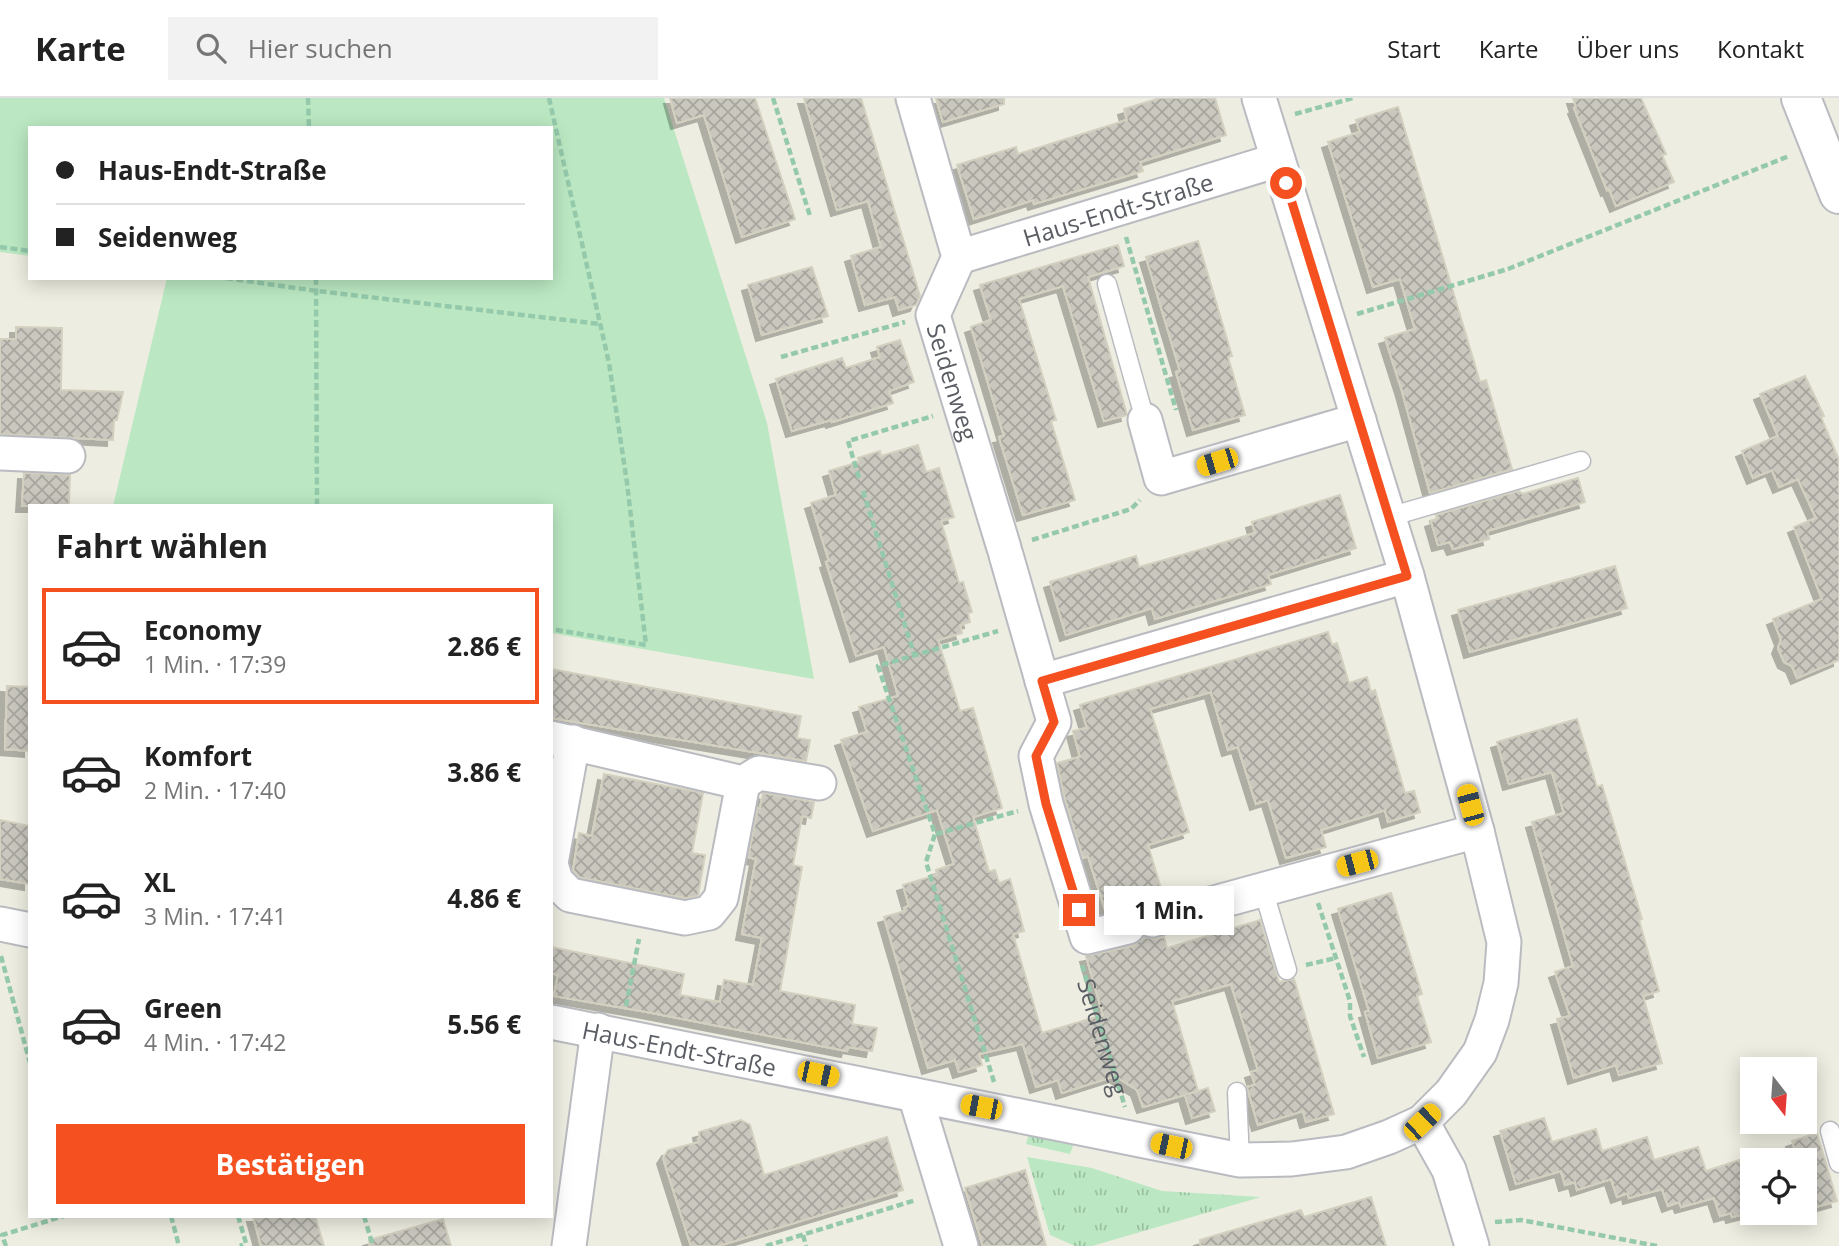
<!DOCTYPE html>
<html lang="de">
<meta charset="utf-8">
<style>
body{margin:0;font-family:"Open Sans",sans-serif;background:#f2f2f2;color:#222;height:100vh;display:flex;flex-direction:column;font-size:26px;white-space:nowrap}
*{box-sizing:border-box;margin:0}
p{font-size:23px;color:#767676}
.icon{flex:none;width:38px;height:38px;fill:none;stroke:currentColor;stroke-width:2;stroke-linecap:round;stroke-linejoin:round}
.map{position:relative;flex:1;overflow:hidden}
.panel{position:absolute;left:28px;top:406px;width:525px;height:714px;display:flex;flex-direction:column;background:#fff;border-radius:0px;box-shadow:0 4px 18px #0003}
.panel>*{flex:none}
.guide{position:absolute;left:28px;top:28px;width:525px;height:154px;border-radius:0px;box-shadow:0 4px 18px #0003;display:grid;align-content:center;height:154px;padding:0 28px;background:#fff}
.needle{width:46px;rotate:163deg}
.controls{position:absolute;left:1740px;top:959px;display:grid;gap:14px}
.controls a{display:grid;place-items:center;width:77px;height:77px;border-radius:0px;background:#fff;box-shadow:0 4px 18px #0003;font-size:35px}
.end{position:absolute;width:32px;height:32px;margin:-16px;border:9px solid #f55120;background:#fff;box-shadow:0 0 0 4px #fff}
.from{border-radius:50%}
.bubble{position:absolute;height:49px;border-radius:0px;background:#fff;box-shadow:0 4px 18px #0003;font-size:23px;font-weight:700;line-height:49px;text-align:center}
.car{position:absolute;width:21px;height:42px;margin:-21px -10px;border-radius:9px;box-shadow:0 0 5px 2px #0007;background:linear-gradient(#f5c518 24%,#345 0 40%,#f5c518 0 76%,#345 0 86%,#f5c518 0)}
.guide b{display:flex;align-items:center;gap:24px;height:66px;font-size:26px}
.guide b+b{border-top:2px solid #e0e0e0}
.guide i{width:18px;height:18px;background:#222}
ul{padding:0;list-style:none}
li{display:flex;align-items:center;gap:21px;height:116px;margin:0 14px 10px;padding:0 14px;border:4px solid transparent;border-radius:0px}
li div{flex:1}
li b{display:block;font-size:26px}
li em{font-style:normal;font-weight:700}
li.on{border-color:#f55120}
li>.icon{width:63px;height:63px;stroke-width:1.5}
h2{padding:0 28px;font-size:32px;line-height:84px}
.button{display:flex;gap:14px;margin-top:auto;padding:14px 28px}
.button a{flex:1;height:80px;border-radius:0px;background:#f55120;color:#fff;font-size:28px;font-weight:700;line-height:80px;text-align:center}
header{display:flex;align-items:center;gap:42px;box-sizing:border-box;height:98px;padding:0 35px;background:#fff;border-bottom:2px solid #e0e0e0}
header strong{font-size:33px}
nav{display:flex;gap:38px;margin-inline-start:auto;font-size:24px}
.search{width:490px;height:63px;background:#f2f2f2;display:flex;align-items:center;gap:18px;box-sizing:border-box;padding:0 24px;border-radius:0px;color:#767676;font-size:26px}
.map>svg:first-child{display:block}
</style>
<header>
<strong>Karte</strong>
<div class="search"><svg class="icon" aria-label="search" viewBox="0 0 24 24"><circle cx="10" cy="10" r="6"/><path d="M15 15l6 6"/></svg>Hier suchen</div>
<nav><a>Start</a><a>Karte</a><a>Über uns</a><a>Kontakt</a></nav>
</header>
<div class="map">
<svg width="1839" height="1148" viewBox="0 0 1839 1148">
<defs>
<pattern id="grass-tufts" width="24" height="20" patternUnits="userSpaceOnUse" patternTransform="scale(1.75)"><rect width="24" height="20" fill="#bbe8c2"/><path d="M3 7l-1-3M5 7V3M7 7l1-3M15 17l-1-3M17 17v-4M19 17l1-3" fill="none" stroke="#9bbfa1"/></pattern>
<pattern id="building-cross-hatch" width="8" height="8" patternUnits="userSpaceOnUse" patternTransform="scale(1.75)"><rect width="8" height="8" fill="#c9c7be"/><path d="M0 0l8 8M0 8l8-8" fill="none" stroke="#a6a59e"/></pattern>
<filter id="shadow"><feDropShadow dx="-6" dy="6" stdDeviation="0" flood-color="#0004"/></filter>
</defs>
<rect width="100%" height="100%" fill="#eeede1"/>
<g fill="url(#grass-tufts)">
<polygon points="1030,1033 1075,1042 1070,1056 1026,1046"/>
<polygon points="1027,1059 1092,1070 1162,1093 1261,1099 1092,1148 1075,1148 1050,1137"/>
</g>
<polygon fill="#bbe8c2" points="0,0 664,0 767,325 814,581 551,535 551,408 113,408 167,180 551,180 551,30 30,30 30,158 0,154"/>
<g fill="url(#building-cross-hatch)" stroke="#d3d0bf" stroke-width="2" filter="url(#shadow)">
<polygon points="670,0 755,0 795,121 742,139 704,17 677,25"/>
<polygon points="804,0 861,0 920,198 916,207 899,212 895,199 865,207 851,158 881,149 868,103 837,112"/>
<polygon points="936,0 1004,0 1004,6 943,24"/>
<polygon points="1160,0 1215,0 1226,37 1140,64 1143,73 1034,106 1033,102 974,121 957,67 1016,49 1018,56 1127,22 1124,11"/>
<polygon points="1573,0 1641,0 1666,56 1662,57 1674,84 1616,108 1609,91 1607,92 1574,10 1576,9"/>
<polygon points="1398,9 1480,284 1486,282 1512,371 1430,395 1402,293 1385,240 1415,231 1400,181 1373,189 1328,44 1360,34 1356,22"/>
<polygon points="1198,143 1232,258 1228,259 1245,317 1193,332 1176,274 1180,273 1146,159"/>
<polygon points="1118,147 1124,168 1088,179 1127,317 1104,323 1063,188 1019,201 1056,322 1051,323 1075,402 1023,417 999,339 1004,338 971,229 991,222 980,187"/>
<polygon points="812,169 828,218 762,237 748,187"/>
<polygon points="16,229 62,230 61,292 123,294 117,322 114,322 113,342 0,336 0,241 16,241"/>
<polygon points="900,242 914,284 889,293 893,305 832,324 831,322 792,333 776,281 842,260 846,270 880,259 877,249"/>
<polygon points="1805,278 1824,318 1821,319 1839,362 1839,562 1797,580 1792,568 1784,564 1778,550 1781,542 1773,521 1822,501 1794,429 1816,420 1798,381 1779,389 1772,372 1753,380 1742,353 1778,338 1760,296"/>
<polygon points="918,347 926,374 939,370 954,419 941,423 959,485 963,484 972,514 968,515 970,524 960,527 962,535 938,542 960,613 973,610 1002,710 973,719 989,774 995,772 999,785 1010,781 1024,833 1013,836 1042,935 1103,917 1086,858 1133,848 1144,839 1156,841 1164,839 1167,850 1260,822 1279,884 1294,881 1334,1016 1306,1024 1303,1013 1258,1027 1247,989 1255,987 1251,974 1258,972 1231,886 1172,903 1198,993 1143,1009 1137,992 1115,978 1062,995 1058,982 1036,989 1023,946 979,956 982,967 959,974 955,962 928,970 884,819 905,813 904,810 909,808 903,787 937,777 936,772 954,766 937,712 873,733 841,642 867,634 859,609 898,598 884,549 856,558 826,464 829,463 811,405 836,397 829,373 859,364 858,360 880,353 881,358"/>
<polygon points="24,375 70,377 69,408 22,408"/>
<polygon points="1578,380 1585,404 1487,433 1489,441 1453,451 1450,444 1438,447 1431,423 1437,421 1436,417 1519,393 1522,396"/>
<polygon points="1340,397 1356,450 1268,477 1271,486 1155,521 1152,510 1066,537 1050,484 1136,458 1139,469 1192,454 1255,435 1252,424"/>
<polygon points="1615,468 1627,510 1470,554 1458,512"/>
<polygon points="1328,534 1332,547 1337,545 1349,585 1367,579 1371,594 1375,592 1405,695 1414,693 1420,714 1388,724 1385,712 1321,732 1326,749 1286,760 1268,702 1256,706 1238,649 1228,652 1211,594 1150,611 1189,734 1148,747 1163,797 1153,800 1136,812 1124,810 1106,815 1088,758 1083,760 1065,701 1057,665 1080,659 1073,633 1087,630 1080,607"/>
<polygon points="551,571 801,618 797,640 810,642 806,663 551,620"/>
<polygon points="7,588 30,589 30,653 5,651"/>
<polygon points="1577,621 1597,689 1602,687 1642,821 1639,822 1659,893 1643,898 1662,965 1619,977 1616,967 1574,980 1557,921 1570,918 1555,874 1573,868 1532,724 1564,715 1552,674 1509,686 1497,644"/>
<polygon points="604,676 703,695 692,755 705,757 698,798 686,800 668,797 579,779 573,773 579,735 592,738"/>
<polygon points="763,695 814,704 811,720 802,718 793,767 802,769 780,893 855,907 852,926 877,930 872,953 848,949 847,953 647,914 554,898 558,877 551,875 551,849 684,876 680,897 720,904 724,882 753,887 762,840 742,836 756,761 748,759 758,710 760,711"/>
<polygon points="0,722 30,728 30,786 0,781"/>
<polygon points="1391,795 1422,896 1417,898 1431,944 1378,960 1365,914 1369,913 1338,811"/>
<polygon points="1208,990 1215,1013 1192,1020 1185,997"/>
<polygon points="1544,1020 1552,1044 1596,1031 1602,1053 1647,1039 1654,1062 1698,1049 1706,1073 1752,1058 1752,1114 1732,1119 1731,1115 1720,1118 1714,1100 1681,1109 1679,1104 1668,1108 1662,1091 1629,1100 1628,1095 1617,1099 1611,1081 1577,1092 1575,1084 1565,1087 1561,1073 1516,1086 1500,1033"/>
<polygon points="741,1022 750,1027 764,1077 887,1039 903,1092 718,1148 691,1148 663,1060 668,1052 699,1044 698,1041 700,1040 699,1034"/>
<polygon points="1817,1035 1837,1103 1812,1110 1804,1083 1804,1062 1798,1062 1792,1043"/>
<polygon points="1025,1072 1046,1148 983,1148 965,1090"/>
<polygon points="1371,1099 1386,1148 1201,1148 1200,1142 1301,1112 1304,1119"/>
<polygon points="253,1118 315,1118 324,1148 261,1148"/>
<polygon points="443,1121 451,1148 370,1148 369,1142"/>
</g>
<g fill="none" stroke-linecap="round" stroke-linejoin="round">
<defs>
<g id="service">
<polyline points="1107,186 1145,322"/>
<polyline points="1389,419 1581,363"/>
<polyline points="1263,791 1287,872"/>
<polyline points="1237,994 1240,1062"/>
<polyline points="1830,1033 1839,1065"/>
</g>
<g id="minor">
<path id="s2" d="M913 0 959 159 933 217 1004 450"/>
<path id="s3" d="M959 159 1278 62"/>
<polyline points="1145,322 1161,380 1359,322"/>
<polyline points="0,355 68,358"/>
<polyline points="1006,457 1054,624 1036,658 1046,706 1087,839 1128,829"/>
<polyline points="1042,583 1407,478"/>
<polyline points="551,640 743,685 759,675 819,685"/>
<polyline points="551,765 573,644"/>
<polyline points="551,766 556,783 570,797 685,820 709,815 721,800 743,685"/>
<polyline points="1152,822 1477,733"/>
<polyline points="0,826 30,832"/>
<path id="s4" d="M551 924 1240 1062 1292 1061 1346 1054 1389 1039 1422 1024 1451 995 1480 954 1492 922 1501 885 1504 844 1477 733 1407 478 1259 0"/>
<polyline points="915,997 961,1148"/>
<polyline points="1422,1024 1449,1072 1472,1148"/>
<polyline points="569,1148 598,932"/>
</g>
<polyline id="tertiary" points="1801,0 1839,96"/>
</defs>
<use href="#service" stroke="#b9bbc1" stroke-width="21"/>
<use href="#minor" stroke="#b9bbc1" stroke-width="37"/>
<use href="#tertiary" stroke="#b9bbc1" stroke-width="42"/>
<g stroke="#94c9ab" stroke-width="4.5" stroke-dasharray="7 3.5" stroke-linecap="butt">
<polyline points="308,0 309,30"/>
<polyline points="549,0 609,265 627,385 646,547 551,531"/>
<polyline points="773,0 810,118"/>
<polyline points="1295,16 1353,0"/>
<polyline points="1126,139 1176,312"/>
<polyline points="0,149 30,153"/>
<polyline points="226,180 317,193 600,226"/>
<polyline points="316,180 317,408"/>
<polyline points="1357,216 1508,171 1789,58"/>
<polyline points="781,259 905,224"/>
<polyline points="859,380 848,343 933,318"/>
<polyline points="863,393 914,556"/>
<polyline points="1032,442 1131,411 1140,402"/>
<polyline points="936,736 1018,713"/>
<polyline points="1318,805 1350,903 1350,918 1364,959"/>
<polyline points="1,858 30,965"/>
<path id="s1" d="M1082 867 1125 1009"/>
<polyline points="1306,867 1336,860"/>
<polyline points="626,908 639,841"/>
<polyline points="994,984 926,764 935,736 878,568 998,533"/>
<polyline points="171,1118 179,1148"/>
<polyline points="238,1118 246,1145 240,1148"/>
<polyline points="364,1118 373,1148"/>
<polyline points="1495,1124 1521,1122 1657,1148"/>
<polyline points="803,1137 806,1148"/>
<polyline points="6,1148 2,1137 64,1118"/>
<polyline points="766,1148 916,1102"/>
</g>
<use href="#service" stroke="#fff" stroke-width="18"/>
<use href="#minor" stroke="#fff" stroke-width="33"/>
<use href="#tertiary" stroke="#fff" stroke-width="38"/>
</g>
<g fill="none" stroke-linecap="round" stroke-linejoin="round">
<polyline stroke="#f55120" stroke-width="9" points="1079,812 1046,706 1036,658 1054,624 1042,583 1407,478 1286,85"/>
</g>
<g text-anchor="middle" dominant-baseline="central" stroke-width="6" stroke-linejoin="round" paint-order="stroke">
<g font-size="24" fill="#5a5d63" stroke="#fff">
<text stroke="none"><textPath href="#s3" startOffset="166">Haus-Endt-Straße</textPath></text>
<text stroke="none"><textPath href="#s2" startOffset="299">Seidenweg</textPath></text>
<text stroke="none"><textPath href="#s1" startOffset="75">Seidenweg</textPath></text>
<text stroke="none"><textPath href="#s4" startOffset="131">Haus-Endt-Straße</textPath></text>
</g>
</g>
</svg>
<div class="controls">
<a><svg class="needle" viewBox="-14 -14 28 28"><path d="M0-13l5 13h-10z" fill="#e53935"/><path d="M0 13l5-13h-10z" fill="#767676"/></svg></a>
<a><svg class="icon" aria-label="locate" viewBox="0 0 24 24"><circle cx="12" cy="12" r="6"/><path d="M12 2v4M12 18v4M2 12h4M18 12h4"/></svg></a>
</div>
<i class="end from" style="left:1286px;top:85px"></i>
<i class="end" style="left:1079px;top:812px"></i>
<div class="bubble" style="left:1104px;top:788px;width:130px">1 Min.</div>
<i class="car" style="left:1217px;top:364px;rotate:253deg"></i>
<i class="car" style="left:1470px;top:707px;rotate:345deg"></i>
<i class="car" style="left:1357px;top:765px;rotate:255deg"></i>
<i class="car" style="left:818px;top:976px;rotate:102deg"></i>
<i class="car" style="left:981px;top:1009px;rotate:281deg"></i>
<i class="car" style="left:1422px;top:1024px;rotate:46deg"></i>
<i class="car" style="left:1171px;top:1048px;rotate:282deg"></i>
<div class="guide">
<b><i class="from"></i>Haus-Endt-Straße</b>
<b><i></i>Seidenweg</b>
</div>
<section class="panel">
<h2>Fahrt wählen</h2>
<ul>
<li class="on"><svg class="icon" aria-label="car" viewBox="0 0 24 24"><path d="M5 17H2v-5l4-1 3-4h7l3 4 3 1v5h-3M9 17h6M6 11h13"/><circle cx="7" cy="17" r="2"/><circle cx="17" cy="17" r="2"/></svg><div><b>Economy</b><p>1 Min. · 17:39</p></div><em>2.86 €</em></li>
<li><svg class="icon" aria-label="car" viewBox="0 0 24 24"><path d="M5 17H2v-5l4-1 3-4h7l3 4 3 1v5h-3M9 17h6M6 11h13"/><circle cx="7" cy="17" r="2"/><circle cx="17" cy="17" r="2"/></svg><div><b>Komfort</b><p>2 Min. · 17:40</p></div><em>3.86 €</em></li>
<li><svg class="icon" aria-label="car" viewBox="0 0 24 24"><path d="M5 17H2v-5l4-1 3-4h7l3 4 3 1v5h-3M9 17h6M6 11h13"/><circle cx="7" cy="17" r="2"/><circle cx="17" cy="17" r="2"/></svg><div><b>XL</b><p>3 Min. · 17:41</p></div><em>4.86 €</em></li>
<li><svg class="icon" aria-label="car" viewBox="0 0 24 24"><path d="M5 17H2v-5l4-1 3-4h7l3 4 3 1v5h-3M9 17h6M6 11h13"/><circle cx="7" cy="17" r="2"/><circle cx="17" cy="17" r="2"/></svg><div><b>Green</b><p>4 Min. · 17:42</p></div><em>5.56 €</em></li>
</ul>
<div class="button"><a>Bestätigen</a></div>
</section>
</div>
